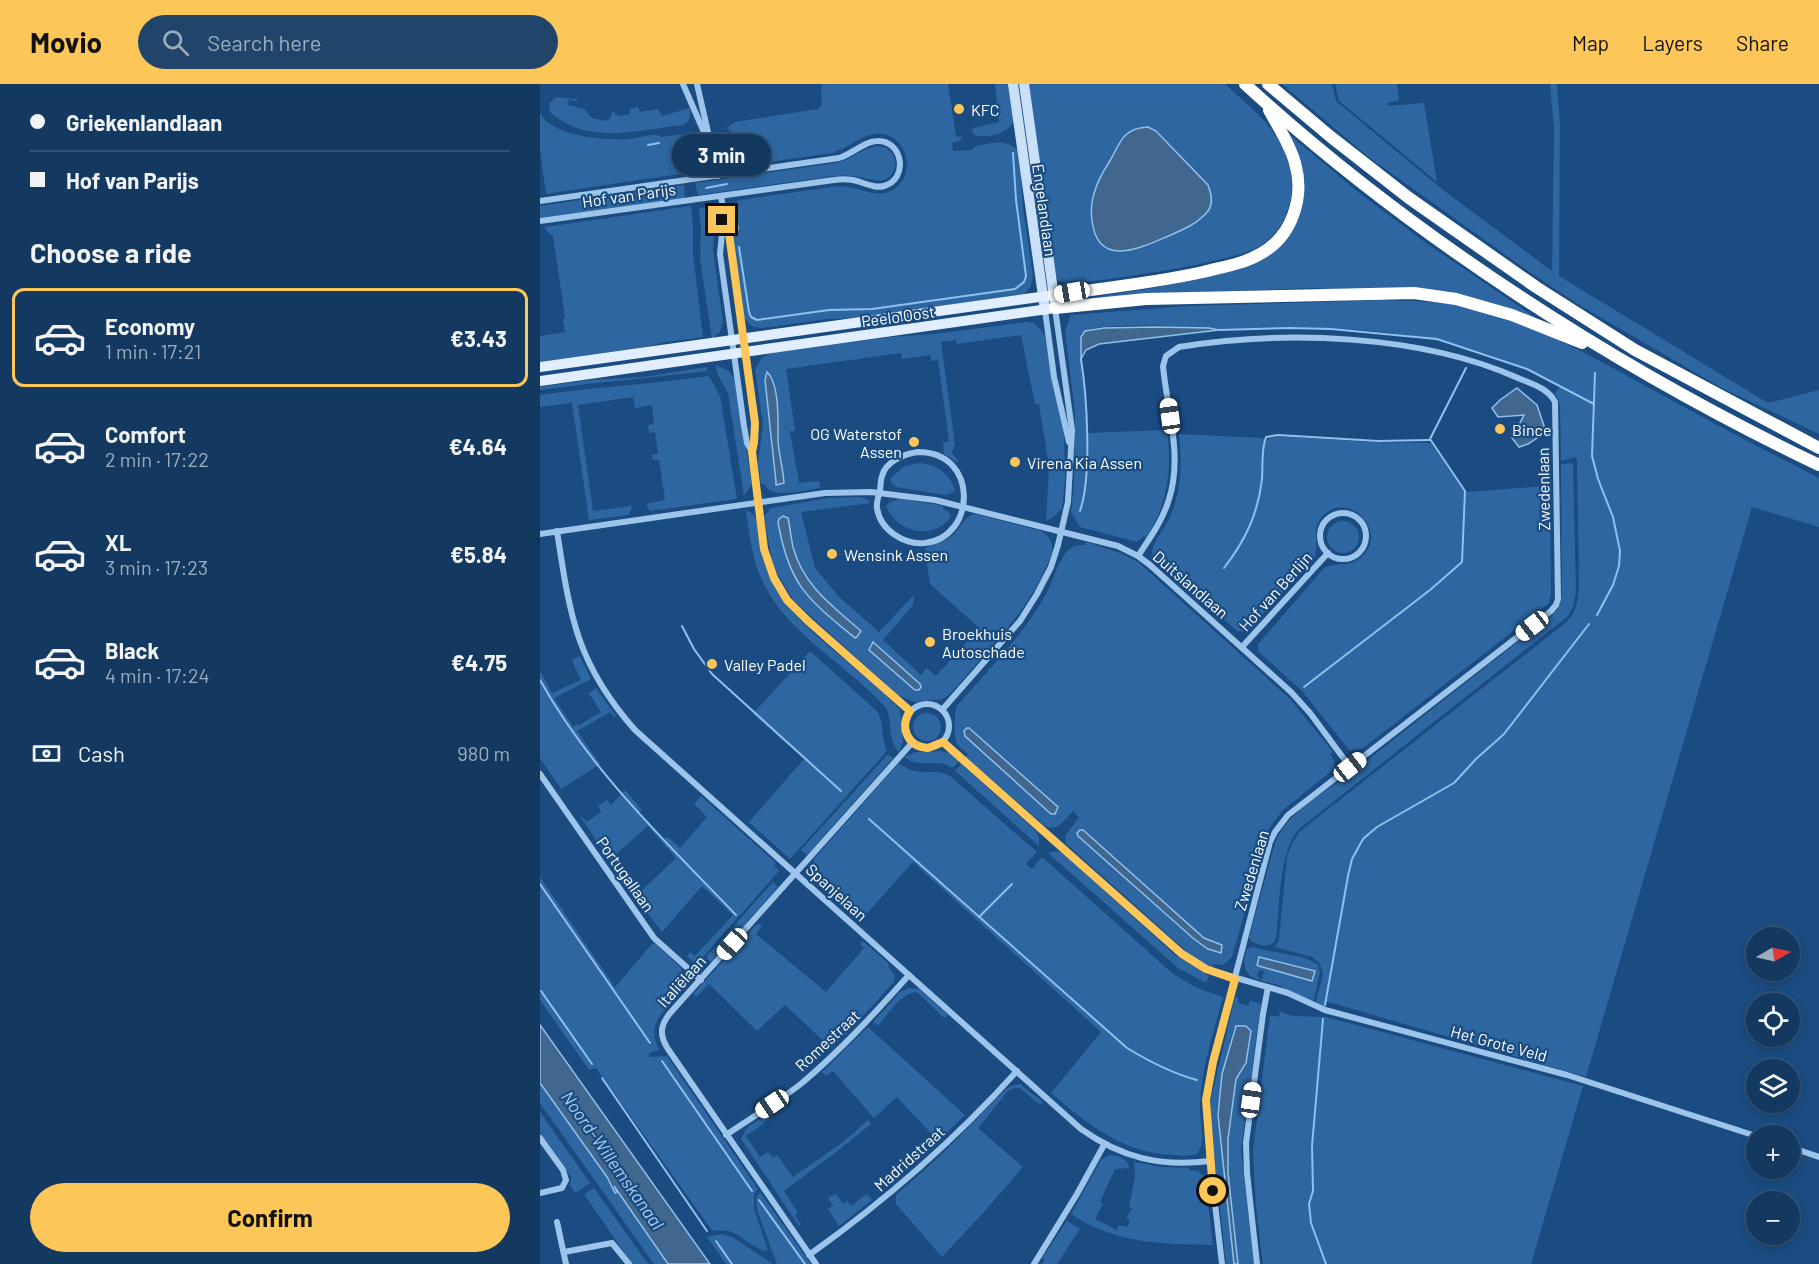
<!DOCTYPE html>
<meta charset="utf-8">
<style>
body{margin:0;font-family:Barlow,sans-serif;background:#21446a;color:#f1f3f6;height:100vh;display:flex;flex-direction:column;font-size:22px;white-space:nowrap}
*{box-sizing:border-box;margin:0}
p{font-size:20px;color:#9dacbd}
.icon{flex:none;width:33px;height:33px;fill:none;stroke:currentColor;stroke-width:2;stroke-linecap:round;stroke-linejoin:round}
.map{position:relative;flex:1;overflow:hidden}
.sheet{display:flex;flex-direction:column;background:#143961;width:540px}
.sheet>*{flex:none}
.banner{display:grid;align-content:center;height:132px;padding:0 30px;background:#143961}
.needle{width:39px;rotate:81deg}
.fabs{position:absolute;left:1206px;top:843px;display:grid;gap:12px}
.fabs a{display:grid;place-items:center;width:54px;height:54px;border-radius:50%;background:#143961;box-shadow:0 3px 9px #0003,0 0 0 2px #335376;font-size:30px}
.end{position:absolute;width:27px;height:27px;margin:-14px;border:8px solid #fdc659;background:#111;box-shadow:0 0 0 3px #111}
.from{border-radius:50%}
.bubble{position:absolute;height:42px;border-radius:21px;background:#143961;box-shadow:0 3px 9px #0003,0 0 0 2px #335376;font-size:20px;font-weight:700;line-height:42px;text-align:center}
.car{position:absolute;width:18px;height:36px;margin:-18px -9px;border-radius:8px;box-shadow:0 0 4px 2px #0007;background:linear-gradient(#fff 24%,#345 0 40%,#fff 0 76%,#345 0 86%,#fff 0)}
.banner b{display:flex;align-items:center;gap:21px;height:57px;font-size:22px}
.banner b+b{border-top:2px solid #335376}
.banner i{width:15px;height:15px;background:#f1f3f6}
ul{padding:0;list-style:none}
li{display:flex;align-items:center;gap:18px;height:99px;margin:0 12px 9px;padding:0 18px;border:3px solid transparent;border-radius:12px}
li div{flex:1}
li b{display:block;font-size:22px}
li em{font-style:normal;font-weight:700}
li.active{border-color:#fdc659}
li>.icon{width:54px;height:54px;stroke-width:1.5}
h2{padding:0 30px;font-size:27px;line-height:72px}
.pay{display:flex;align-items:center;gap:15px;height:66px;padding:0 30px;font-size:22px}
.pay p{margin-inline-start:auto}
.button{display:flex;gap:12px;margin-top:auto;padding:12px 30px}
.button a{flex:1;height:69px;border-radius:36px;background:#fdc659;color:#111;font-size:24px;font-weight:700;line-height:69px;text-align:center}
header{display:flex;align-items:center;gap:36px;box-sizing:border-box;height:84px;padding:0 30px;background:#fdc659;color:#111}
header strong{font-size:28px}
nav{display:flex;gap:33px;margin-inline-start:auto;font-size:21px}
.search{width:420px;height:54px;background:#21446a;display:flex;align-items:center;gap:15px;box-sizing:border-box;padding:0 21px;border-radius:33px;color:#9dacbd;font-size:22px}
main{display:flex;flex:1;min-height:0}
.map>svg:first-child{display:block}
</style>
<header>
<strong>Movio</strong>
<div class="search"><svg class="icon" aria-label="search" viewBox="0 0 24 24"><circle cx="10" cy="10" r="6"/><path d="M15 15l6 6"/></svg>Search here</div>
<nav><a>Map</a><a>Layers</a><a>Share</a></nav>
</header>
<main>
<section class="sheet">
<div class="banner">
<b><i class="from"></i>Griekenlandlaan</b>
<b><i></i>Hof van Parijs</b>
</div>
<h2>Choose a ride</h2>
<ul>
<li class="active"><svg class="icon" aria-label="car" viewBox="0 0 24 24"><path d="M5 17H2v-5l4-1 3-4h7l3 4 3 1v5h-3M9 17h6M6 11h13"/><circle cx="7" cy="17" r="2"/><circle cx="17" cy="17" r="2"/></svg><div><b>Economy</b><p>1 min · 17:21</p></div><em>€3.43</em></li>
<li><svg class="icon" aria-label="car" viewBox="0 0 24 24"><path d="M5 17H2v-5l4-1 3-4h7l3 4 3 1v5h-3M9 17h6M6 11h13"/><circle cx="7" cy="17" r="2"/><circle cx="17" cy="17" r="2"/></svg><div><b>Comfort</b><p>2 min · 17:22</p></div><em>€4.64</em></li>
<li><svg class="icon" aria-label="car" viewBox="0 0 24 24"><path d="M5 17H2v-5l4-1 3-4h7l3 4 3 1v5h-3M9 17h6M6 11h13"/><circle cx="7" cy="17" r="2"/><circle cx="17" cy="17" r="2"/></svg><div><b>XL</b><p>3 min · 17:23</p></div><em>€5.84</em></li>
<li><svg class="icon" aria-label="car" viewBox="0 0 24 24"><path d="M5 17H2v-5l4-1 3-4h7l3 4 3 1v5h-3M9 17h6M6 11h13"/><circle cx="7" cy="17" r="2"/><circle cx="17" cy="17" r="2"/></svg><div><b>Black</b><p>4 min · 17:24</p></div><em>€4.75</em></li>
</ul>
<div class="pay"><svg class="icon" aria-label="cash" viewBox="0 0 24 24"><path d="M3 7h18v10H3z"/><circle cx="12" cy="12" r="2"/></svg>Cash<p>980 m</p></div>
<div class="button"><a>Confirm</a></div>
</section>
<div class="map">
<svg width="1279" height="1180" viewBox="0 0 1279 1180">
<rect width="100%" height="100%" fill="#1a4c81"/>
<g fill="#2d66a0" fill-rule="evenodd">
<path d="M282 0H408L416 52 423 53 420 57 412 59 413 67 432 66 436 62C454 59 465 54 480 68L483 124 493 192 491 202 485 210 317 234 287 235 223 244C212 244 207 240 203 230L189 131H191L194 119 199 116 299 102C314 102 332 112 345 109 380 100 370 46 335 50 323 51 306 65 292 69L194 83 186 53 190 52 189 45 184 44 189 43 195 38 278 25 282 20 281 8Z"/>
<path d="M455 0H470L474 37C466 51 450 53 436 52L432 48 433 44 459 38Z"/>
<path d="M487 0H685C700 14 718 28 731 45 746 64 755 89 751 113 748 133 738 151 720 162 707 170 692 172 677 176 628 188 578 193 528 201L518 196 513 184ZM582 54 640 147 597 165 551 131C554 101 569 79 582 54Z"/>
<polygon points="742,0 792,0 796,17 903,106 1012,187 1014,45 1010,0 1017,0 1020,42 1019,192 1228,319 1279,306 1279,350 1180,303 1041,222 991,189 830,74"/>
<polygon points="795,0 857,0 859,16 848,19 848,22 884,19 897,98 799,17"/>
<path d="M16 13 36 15 38 18 29 15 28 21 44 25 52 34 66 37 70 35 73 26 75 30 80 32 90 30V25L98 23 100 28 118 25 122 32 150 24C151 31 150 38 143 41 98 46 48 62 10 28L9 20Z"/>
<path d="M0 29C13 54 66 56 90 55 101 54 113 48 122 53L158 48 168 69 156 74 146 89 6 110 0 66Z"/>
<polygon points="744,46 818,108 886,159 1002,238 949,219 776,204 620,209 563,214 562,212 619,203 718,175 760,124"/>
<path d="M337 62C348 63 354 68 356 79 351 106 330 94 313 92 306 91 300 92 293 92L158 111 155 99 296 79C311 75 322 65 337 62Z"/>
<polygon points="144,101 145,114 0,134 0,122"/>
<polygon points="151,122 153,141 153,170 163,253 126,258 89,267 0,280 0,252 25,248 23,236 25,233 13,152 6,146 5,143"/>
<polygon points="170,123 175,127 176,132 180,133 174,150 173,166 183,238 180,248 172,255 160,174 161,145 159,124"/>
<path d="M843 216C870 217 898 217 925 223 992 237 1054 274 1113 306 1168 336 1223 366 1279 394V443L1212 423 1046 993 792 919 787 918 785 924 775 920 783 891 780 880 772 873 735 863 739 855 747 772 751 762 759 748 1024 540C1037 529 1038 517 1039 500L1037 378 1036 373 1021 377 1020 321 1015 309 1020 303C920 243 794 240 679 246 640 242 588 239 549 245L543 249 541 259 547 349 627 346C632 386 628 420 606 454L604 452 597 458 540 443 531 428 534 400 535 329 525 247 531 231 648 222Z"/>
<path d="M486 238 494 239 504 249 524 352 525 395 522 426H520L515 432 506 437 509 382 499 320H495L481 251 417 260 416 256 401 258 415 361 412 369 419 378H416L404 370 403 359 409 357 398 276 391 277V271L362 275 361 269 246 285 255 347H250L259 399 279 397 280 404C266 406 231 416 224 400H221L218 379 223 340 215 286 221 275 230 269 351 253 394 250ZM227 288C242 302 236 342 239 361 240 374 243 386 244 398H236L225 296Z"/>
<polygon points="175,281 188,286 194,294 212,400 204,412 188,309 178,291"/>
<path d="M167 283V287C112 294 56 298 0 306V303L49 296 103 293Z"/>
<path d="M169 292 180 312 197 415 110 427 106 420 125 416 119 376H113L112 371 118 369 115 348 109 349 108 341 114 340 112 321 95 324 93 313 38 321 53 427 92 422 89 431 49 436 32 319 0 323V311C56 303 113 300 169 292Z"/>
<path d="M639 350 722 354 726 357 731 353H752L831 358 891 359 924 407 928 408 1005 402 1010 406 1011 509 1009 519 822 665 810 667 762 607 721 570 718 567V560L784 484C795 478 808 483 819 475 853 450 807 402 781 434 771 447 780 461 774 474L709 545 705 548 697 547 613 473 612 468C614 456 624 446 629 435 642 407 642 379 639 350Z"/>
<path d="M378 379C397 380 410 389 415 408L405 411 356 403 352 400 350 395 363 383Z"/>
<path d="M1033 379 1036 508 1033 523 1028 532 759 745C738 769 740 824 736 855 731 865 720 862 711 857L709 853 735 759C749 725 787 708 815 686 880 635 945 583 1011 532L1018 525 1022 512 1021 380Z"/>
<path d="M319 413 327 415 331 419 261 428 275 484 299 513 339 548 374 511 373 521 343 556 381 591 387 584 396 592 432 552 431 550 437 542 390 500 385 465 387 463C397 460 406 457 414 450 422 442 424 432 435 430L501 447C507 450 513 457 512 465 512 472 507 481 504 487 487 525 459 554 432 585 423 595 414 608 403 615L374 618 358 611 254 517 238 491 232 475 225 438 224 432 231 424 288 414ZM250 445C256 495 286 516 321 547L315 554C282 527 254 504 242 461Z"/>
<path d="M358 414 403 422V425L408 427 411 433C393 457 357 449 346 422L350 418 357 416Z"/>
<path d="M206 426 213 430 217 437C220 458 223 480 233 499 257 547 324 585 360 626L363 658 359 668C347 655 353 638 346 624 306 578 242 549 219 489 211 469 209 447 206 426Z"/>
<circle cx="803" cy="453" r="16"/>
<path d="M546 458 580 469 598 478 750 615 793 668 790 670 795 678 794 685 743 726 729 744 692 873 683 881 673 880 672 883 652 872 531 764 526 760 525 752 539 733 533 727C524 736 519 748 505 742L426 673 428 670C425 667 420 664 417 660 414 654 414 628 417 622 448 586 483 552 506 510 518 490 519 459 545 461ZM427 644H430L518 723V727L513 731 511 730 425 652ZM543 746 664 854 682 861 668 865 654 855 538 753Z"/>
<path d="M270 567 338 628C344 640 341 654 347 667L250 775 209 738 264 675 213 630Z"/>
<polygon points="40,572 51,595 14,614 33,643 37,640 38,642 61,628 49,609 56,604 76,632 74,633 70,628 37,647 60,680 21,705 0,674 0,587 12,609 41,596 32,576"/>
<circle cx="387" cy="643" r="14"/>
<path d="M401 667 409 669 419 677 412 684C397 673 383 686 364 673L376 668Z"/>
<polygon points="348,670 353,674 267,771 261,766"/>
<path d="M359 679C382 696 391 682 410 692L497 768 486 780 492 785 502 773 632 889 657 904 683 913C674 948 661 984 660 1021 659 1036 667 1059 657 1070 650 1072 642 1072 634 1071 583 1070 548 1040 511 1009L561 948 373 778 320 837 271 792 270 787 274 778 273 776Z"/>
<polygon points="421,680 496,747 499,754 499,762 415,687"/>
<polygon points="85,706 102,726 99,729 124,755 128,753 140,764 167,733 154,720 161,712 236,779 234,781 239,787 156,881 147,872 150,868 155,872 193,831 162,802 122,848 95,813 136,774 108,742 75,771 89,792 83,796 38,729 47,738 61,728 58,722 67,716 71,721"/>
<polygon points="516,767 523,769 636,872 669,892 666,899 638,884 508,769"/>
<path d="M0 793 75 903 113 859 116 860 142 885 141 886 147 894 146 900C133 925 103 932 119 966L109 969 110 973 127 972 218 1105 214 1110V1125L227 1163V1167C212 1165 201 1150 189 1147 182 1145 177 1149 171 1145L56 984 49 986 0 916Z"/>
<polygon points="233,798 238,803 171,878 166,873"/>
<polygon points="219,840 222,842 216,850 286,908 324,864 320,860 323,857 349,880 348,882 355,892 354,898 311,945 291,964 245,921 217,947 169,900 156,913 153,910 216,841"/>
<path d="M712 863 765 874 778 881 780 888 773 919 736 900 721 897 724 887 719 886 717 892 720 894V896C703 892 702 879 707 865Z"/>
<path d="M369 904 379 905 408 931 404 934 377 908C361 908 348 931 338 942L333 938 360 908Z"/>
<polygon points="695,913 698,914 698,919 708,922 710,917 721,920 701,1065 714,1180 698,1180 688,1089 688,1055 696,995 705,982 710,944 706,942 696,942 694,944 682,990 678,1031 694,1180 686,1180 671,1042 671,1015"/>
<polygon points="740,928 753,932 785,933 809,939 1043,1002 991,1180 723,1180 716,1123 713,1067 730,931 739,933"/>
<polygon points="328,943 425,1031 398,1057 357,1013 334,1034 293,987 286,992 282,988"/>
<polygon points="0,999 67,1093 67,1096 74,1102 128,1180 114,1180 0,1019"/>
<polygon points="480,1000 503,1018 500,1021 480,1004 474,1004 468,1007 438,1044 483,1083 443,1129 402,1173 356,1120 356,1111 401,1071 467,1004 474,1001"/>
<polygon points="0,1028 50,1099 35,1109 30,1101 31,1093 0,1049"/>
<polygon points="228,1030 231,1034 206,1052 220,1073 228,1068 233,1074 237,1071 253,1093 303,1058 328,1036 331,1040 304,1062 244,1107 258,1129 255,1132 261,1140 259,1142 201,1055 207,1043"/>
<path d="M569 1071C578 1071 588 1074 589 1084L575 1085 560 1118 563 1120 555 1135 577 1146 579 1141 587 1143 590 1136 586 1134 592 1125 589 1123 595 1092 594 1078 621 1083 649 1084 650 1086 658 1087 665 1093 673 1161C624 1160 574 1160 531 1130L561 1076Z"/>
<polygon points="54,1104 108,1180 92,1180 44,1110"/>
<polygon points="220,1108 271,1180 237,1180 217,1126 216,1114"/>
<polygon points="296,1110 303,1120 307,1117 311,1122 327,1110 332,1116 299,1142 288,1125 293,1122 288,1114"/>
<polygon points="527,1137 540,1145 517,1180 502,1180 505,1175 502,1174"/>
<polygon points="181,1150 192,1153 233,1180 186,1180 167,1153"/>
</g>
<g fill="#42678e" stroke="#90c0ed" stroke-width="1.5">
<path d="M608 43 616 47 668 101C671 109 674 119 668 127 658 140 640 147 626 153 596 166 557 183 552 136 549 117 557 97 568 80 580 61 581 44 608 43Z"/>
<polygon points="615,243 669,244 679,246 559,260 546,266 541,275 541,253 545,247 564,244"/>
<path d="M227 288C240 300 238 340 238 357 239 370 243 385 244 399L236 401V398L225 296Z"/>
<polygon points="977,304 997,321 1006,348 988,360 979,363 972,354 984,331 958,333 952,324 960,316"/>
<path d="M243 432 248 434C250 444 251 453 253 463 263 501 292 522 321 547L317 553 315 554C268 515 249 502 238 438L239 435Z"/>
<polygon points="333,558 380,600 381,603 379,606 375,606 329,566"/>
<polygon points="427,644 429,644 518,723 515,730 511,730 425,652 424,647"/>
<polygon points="540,746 543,746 664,854 682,861 681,869 668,865 654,855 538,752 537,749"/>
<polygon points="719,873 775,887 772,897 719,882 717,881"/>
<polygon points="0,941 170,1180 128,1180 74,1102 77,1108 75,1109 67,1093 0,999"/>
<polygon points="696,942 706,942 711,947 706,979 696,995 688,1055 688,1089 698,1180 694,1180 678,1031 682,990"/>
</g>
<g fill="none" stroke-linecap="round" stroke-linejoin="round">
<g stroke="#90c0ed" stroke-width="2">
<polyline points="108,61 119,59"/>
<polyline points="166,104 187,100"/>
<polyline points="196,132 198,145"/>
<polyline points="199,163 209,228 211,233 217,236 289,226 332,225 475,205 484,198 486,192 476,116 473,69"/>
<polyline points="679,246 750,244 791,245 897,255 987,285 1054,320"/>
<polyline points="1055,289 1052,372 1058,395 1073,433 1080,467 1079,482 1073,501 1057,531"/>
<path d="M540 427C552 393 547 312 541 275"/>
<path d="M684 484C705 457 718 430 722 395 723 382 721 366 726 353L738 351 838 357 890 356"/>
<polyline points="142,542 154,565 172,590 301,707"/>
<path d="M0 596C50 686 125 757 196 831"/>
<polyline points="764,603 890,506 922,478 925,407 890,355 926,284"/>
<path d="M329 735 587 964C610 978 631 989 657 996"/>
<polyline points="0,800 110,959"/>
<polyline points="439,833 472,800"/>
<polyline points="1,907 52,980"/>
<polyline points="785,921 808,792 812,775 823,755 837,743 914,699 936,675 964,650 1049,540"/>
<polyline points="783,935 772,1062 773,1107 769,1120 771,1139 786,1180"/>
<polyline points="122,977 212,1107"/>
<polyline points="62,994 167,1147"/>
<polyline points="219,1116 265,1180"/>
<polyline points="176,1157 192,1180"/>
</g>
<g stroke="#9dc4ea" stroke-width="6">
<polyline points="143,0 167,55"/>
<polyline points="157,0 178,92"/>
<polyline points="181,112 184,130 187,135 215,339 215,358 212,368"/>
<path d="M0 117 299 74C312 70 325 57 337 57 363 56 369 95 344 102 334 105 323 98 313 96 306 95 300 95 294 96L0 137"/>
<polyline points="184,130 180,170 204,342 207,359 212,368 224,465 234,494 247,516 268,537 371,627"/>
<polyline points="505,226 514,293 529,358"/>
<path d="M378 368C440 368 436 454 385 459 364 461 340 446 337 424 336 417 339 412 340 406 341 402 340 397 342 392 346 377 364 370 378 368Z"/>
<circle cx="803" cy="452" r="23"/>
<path d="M17 447C30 532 36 579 95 646L541 1045C582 1074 620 1083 670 1077"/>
<polyline points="0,450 285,409 331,408 395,416 578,462 598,472 610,481 751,608 770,629 810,683"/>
<path d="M598 472C610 454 623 436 629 415 643 372 627 326 623 282L626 272 639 263C744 246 879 250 978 294 992 300 1008 304 1015 318L1018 515 1016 521 1011 527 748 731 735 748 730 758 673 978 666 1015 670 1077 682 1180"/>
<polyline points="702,563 788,469"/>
<circle cx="387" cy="642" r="22"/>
<polyline points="402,626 480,537 497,510 511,483 518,461 528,418 532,346 515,224"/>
<polyline points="403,658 642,870 666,885 748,909 785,926 1027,991 1216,1052"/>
<polyline points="0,690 114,854 161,896"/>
<path d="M186 1051C211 1034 238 1018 262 999 301 966 335 929 369 891"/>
<polyline points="0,1054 23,1086 26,1096 22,1104 0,1109"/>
<polyline points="1250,1063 1279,1073"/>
<polyline points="17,1138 26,1180"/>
<polyline points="24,1168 72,1159 89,1180"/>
<path d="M269 1171C345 1117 415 1056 477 987"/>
<path d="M276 1180 128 965C119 951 120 941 131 928L372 659"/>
<polyline points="494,1180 537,1110 564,1061"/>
<polyline points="717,1180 707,1089 706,1059 723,930 728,903"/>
</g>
<g stroke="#c9e0f8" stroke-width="10">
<polyline points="473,0 505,226"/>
<polyline points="484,0 515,220"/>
</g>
<g stroke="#e1eeff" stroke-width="10">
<polyline points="0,283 514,211"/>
<polyline points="0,297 515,224"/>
</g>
<g stroke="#fff" stroke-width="12">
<path d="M705 0C871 152 1076 284 1279 381"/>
<polyline points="728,0 791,53 869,114 996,203 1095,266 1279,364"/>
<path d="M514 211C564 204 614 199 663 188 682 183 703 180 720 170 752 153 765 113 755 79 750 60 738 43 729 26"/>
<polyline points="515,224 606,215 874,209 916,215 972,231 1042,259"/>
</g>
</g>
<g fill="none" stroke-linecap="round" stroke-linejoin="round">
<path stroke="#fdc659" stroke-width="8" d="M182 136 183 130 187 135 215 339 214 358 212 368 224 465 234 494 247 516 268 537 370 627C359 644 368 663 388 664L403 658 642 870 666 885 695 895 673 978 666 1016 673 1107"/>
</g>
<g fill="#fdc659" stroke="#1a4c81" stroke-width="2">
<circle cx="419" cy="25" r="6"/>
<circle cx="960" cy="345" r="6"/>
<circle cx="374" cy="358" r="6"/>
<circle cx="475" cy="378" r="6"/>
<circle cx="292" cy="470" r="6"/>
<circle cx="390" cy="558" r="6"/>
<circle cx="172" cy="580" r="6"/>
</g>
<g text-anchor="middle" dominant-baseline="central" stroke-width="4.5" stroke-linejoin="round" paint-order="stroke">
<g font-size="16" fill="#fff" stroke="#1a4c81" text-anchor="start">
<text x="431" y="25">KFC</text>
<text x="972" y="345">Bince</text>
<text x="362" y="349" text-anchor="end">OG Waterstof<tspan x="362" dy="18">Assen</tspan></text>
<text x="487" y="378">Virena Kia Assen</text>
<text x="304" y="470">Wensink Assen</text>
<text x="402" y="549">Broekhuis<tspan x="402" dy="18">Autoschade</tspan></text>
<text x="184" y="580">Valley Padel</text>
</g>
<g font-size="16" fill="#fff" stroke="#1a4c81">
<text transform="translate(89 111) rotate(-8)">Hof van Parijs</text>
<text transform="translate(505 126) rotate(82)">Engelandlaan</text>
<text transform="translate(358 232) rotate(-8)">Peelo Oost</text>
<text transform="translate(1003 405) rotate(-91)">Zwedenlaan</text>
<text transform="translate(651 500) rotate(41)">Duitslandlaan</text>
<text transform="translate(735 507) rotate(-48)">Hof van Berlijn</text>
<text transform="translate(711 786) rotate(-73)">Zwedenlaan</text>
<text transform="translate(86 790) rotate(55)">Portugallaan</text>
<text transform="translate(297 808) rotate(42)">Spanjelaan</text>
<text transform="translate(141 897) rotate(-48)">Italiëlaan</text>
<text transform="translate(287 956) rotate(-43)">Romestraat</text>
<text transform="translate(959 959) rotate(15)">Het Grote Veld</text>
<text transform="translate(369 1074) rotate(-42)">Madridstraat</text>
</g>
<g font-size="18" font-style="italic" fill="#a9cef2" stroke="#1a4c81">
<text transform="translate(73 1076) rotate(55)">Noord-Willemskanaal</text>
</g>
</g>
</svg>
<div class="fabs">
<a><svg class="needle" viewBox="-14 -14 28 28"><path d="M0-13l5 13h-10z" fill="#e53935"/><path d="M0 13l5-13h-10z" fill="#9dacbd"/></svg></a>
<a><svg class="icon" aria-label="locate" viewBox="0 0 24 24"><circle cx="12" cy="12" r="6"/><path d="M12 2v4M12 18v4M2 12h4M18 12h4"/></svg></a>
<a><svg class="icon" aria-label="layers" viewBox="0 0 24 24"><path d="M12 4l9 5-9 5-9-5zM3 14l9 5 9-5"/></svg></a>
<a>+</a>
<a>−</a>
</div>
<i class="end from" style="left:673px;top:1107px"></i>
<i class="end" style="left:182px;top:136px"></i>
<div class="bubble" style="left:132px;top:50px;width:99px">3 min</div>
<i class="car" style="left:532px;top:208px;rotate:261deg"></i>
<i class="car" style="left:630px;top:332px;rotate:352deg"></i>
<i class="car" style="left:992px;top:542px;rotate:232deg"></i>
<i class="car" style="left:810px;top:683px;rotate:52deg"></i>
<i class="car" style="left:192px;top:860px;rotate:222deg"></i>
<i class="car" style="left:711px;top:1016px;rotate:8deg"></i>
<i class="car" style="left:232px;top:1020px;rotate:236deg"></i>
</div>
</main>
